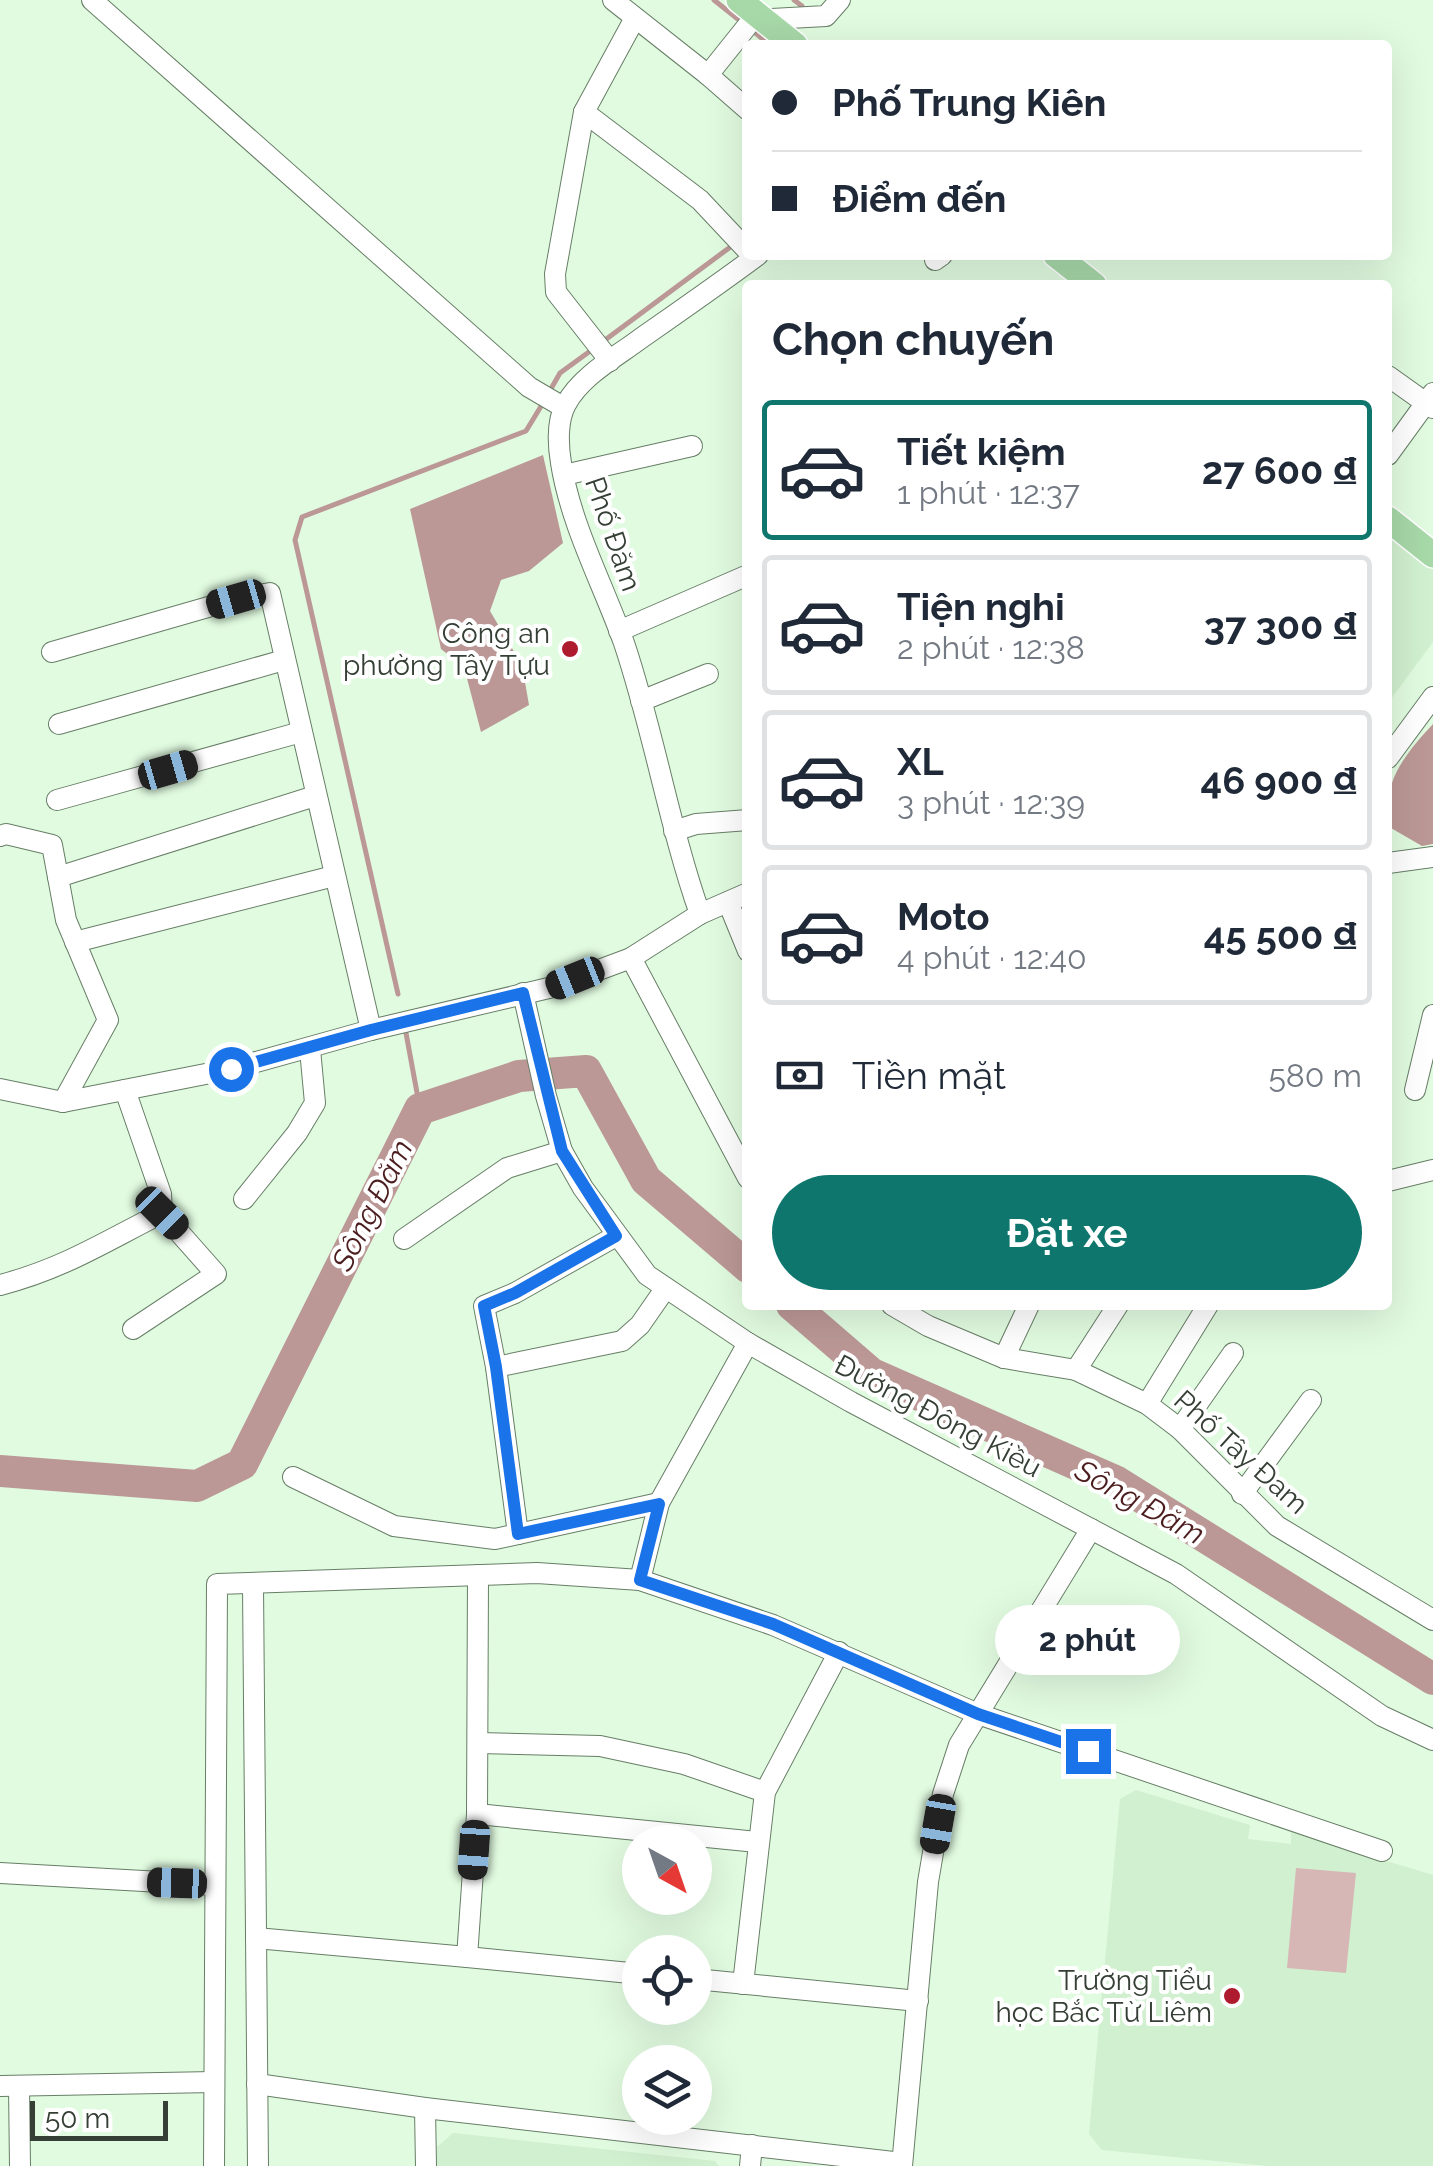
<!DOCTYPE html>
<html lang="vi">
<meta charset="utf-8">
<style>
body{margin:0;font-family:Raleway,sans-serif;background:#f2f2f3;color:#1f2937;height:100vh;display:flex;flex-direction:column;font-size:38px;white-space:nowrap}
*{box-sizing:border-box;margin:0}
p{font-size:32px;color:#747a83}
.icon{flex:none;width:55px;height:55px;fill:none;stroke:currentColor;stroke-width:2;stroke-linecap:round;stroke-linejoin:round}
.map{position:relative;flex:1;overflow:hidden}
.drawer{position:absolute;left:742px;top:280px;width:650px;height:1030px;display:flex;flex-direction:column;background:#fff;border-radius:10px;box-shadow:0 10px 40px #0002}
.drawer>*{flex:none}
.banner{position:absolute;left:742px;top:40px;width:650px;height:220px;border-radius:10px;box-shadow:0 10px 40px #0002;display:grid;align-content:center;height:220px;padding:0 30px;background:#fff}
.needle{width:65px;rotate:140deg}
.fabs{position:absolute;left:622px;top:1825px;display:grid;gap:20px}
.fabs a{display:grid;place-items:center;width:90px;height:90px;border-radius:50%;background:#fff;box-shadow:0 10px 40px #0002;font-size:50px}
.scale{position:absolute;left:30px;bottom:25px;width:138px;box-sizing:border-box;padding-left:10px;border:5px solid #353f35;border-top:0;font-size:28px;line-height:35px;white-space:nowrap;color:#353f35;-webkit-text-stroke:8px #fff;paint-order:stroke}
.end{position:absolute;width:45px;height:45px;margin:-22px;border:12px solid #1a73e8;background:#fff;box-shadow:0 0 0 5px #fff}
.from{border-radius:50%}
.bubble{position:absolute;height:70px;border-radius:35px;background:#fff;box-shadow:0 10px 40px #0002;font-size:32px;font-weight:700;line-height:70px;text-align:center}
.car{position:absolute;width:30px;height:60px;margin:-30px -15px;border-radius:12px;box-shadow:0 0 8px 2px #0007;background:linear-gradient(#222 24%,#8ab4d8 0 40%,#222 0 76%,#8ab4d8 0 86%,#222 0)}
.banner b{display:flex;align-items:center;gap:35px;height:95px;font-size:38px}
.banner b+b{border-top:2px solid #e0e1e3}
.banner i{width:25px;height:25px;background:#1f2937}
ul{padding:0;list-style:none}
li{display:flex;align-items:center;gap:30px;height:140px;margin:0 20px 15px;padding:0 10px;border:5px solid #e0e1e3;border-radius:10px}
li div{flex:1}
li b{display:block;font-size:38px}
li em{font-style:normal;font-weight:700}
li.current{border-color:#0f766e}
li>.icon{width:90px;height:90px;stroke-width:1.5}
h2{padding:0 30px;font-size:45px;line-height:120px}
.pay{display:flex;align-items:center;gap:25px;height:110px;padding:0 30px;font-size:38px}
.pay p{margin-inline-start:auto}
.button{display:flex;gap:20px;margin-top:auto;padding:20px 30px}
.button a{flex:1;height:115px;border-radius:60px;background:#0f766e;color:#fff;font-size:40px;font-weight:700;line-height:115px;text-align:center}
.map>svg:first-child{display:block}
</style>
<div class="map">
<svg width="1433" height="2166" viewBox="0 0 1433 2166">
<rect width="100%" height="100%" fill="#e1fbe0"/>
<g fill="#d1f0cf">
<polygon points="1388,534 1433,567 1433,642 1388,703"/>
<polygon points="1136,1790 1250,1825 1248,1839 1291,1844 1291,1832 1433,1875 1433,2166 1268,2166 1102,2150 1089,2134 1120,1799"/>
<polygon points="453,2133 715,2161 719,2166 437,2166 437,2147"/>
</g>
<polygon fill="#d7b7b6" points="1296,1868 1356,1873 1346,1973 1287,1968"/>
<g fill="#bb9896">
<polygon points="543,455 563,543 529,571 501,580 490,611 522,665 529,705 481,732 464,667 441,649 410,509"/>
<path d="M1433 724V844L1422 846 1391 828C1378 786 1406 753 1433 724Z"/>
</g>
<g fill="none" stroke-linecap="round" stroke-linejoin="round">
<g stroke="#bb9896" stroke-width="5">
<polyline points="714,0 744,24"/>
<polyline points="794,0 802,6"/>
<polyline points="753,31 770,45"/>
<polyline points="601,343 733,245"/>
<polyline points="548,394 560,373 593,349"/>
<polyline points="398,994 295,540 302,517 526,431 543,403"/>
<polyline points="406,1033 420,1109"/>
</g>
<g stroke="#bb9896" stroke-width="32">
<polyline points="792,1305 872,1374 1117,1482 1433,1679"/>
<polyline points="0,1471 197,1486 242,1464 420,1109 519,1076 586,1071 646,1180 748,1267"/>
</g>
<defs>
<g id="minor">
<polyline points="92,0 529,387 563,407"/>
<polyline points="613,0 708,75"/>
<polyline points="748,110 708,75 752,20 826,16 840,0"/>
<polyline points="584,112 700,200 748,251"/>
<polyline points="935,260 942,255"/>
<polyline points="610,361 556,292 555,274 584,112 635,18"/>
<polyline points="1388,376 1433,408"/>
<polyline points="1388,455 1433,393"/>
<polyline points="564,475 692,446"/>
<polyline points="619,631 748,575"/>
<polyline points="52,652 236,599 270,593 371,1030"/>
<polyline points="641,701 708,674"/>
<polyline points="59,724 284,660"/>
<polyline points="1388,758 1433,697"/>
<polyline points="57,800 301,732"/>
<polyline points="674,831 696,824 748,820"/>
<polyline points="0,836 6,834 52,845 66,920 108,1020 63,1102"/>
<polyline points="1388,863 1433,857"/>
<polyline points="58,877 315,796"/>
<polyline points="728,902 748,951"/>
<path d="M700 914C669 826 654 732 624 643 603 584 571 526 561 463 558 445 557 420 566 404 581 376 616 357 640 339 680 311 719 284 758 255"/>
<polyline points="75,942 334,876"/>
<polyline points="631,958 748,1178"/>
<polyline points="523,993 546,1096 562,1151 583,1188 647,1275 748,1343 851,1402 1176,1574 1382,1716 1433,1740"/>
<polyline points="0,1089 63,1102 231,1069 371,1030 553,987 631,958 700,914 748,893"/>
<polyline points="125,1090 161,1194 162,1213 216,1274 133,1329"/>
<polyline points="1415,1090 1433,1015"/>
<polyline points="1388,1181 1433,1170"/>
<polyline points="244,1199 297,1133 315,1103 310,1049"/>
<polyline points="404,1239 507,1168 562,1151"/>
<path d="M0 1285C63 1269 106 1241 162 1213"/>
<polyline points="892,1305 928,1326 1004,1358 1076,1370 1147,1404 1180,1429 1277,1526 1433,1620"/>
<polyline points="1004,1358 1029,1305"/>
<polyline points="496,1367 622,1341 640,1325 665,1289"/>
<polyline points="1076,1370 1118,1305"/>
<polyline points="1147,1404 1208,1305"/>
<polyline points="1180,1429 1233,1353"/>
<polyline points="293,1477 394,1526 495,1539 659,1503"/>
<polyline points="1242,1494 1311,1400"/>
<polyline points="518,1534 496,1367 484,1306 515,1293 616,1236"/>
<polyline points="640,1580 659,1503 748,1343"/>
<polyline points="253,1585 258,2166"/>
<polyline points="478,1743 600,1746 684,1764 765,1792"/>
<polyline points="477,1814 757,1842"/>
<polyline points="0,1873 215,1885"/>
<polyline points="256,1938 467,1957 477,1814 478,1575"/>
<polyline points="467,1957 640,1974"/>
<polyline points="695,1979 918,2001"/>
<polyline points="743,1984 765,1792 839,1652"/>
<polyline points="257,2084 425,2108 902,2163"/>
<polyline points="0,2086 214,2082"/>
<polyline points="19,2086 20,2166"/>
<polyline points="425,2108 426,2166"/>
<polyline points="214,2166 217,1584 537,1573 640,1580 773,1625 978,1714 1382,1851"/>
<polyline points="750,2166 752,2145"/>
<polyline points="902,2166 928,1882 943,1794 959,1745 1091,1529"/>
</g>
<g id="major">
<polyline points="739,0 795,45"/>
<polyline points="1056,255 1094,285"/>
<polyline points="1388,519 1433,555"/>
</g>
</defs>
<use href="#minor" stroke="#677e66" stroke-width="22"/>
<use href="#major" stroke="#fff" stroke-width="28"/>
<use href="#minor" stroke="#fff" stroke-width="20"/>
<use href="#major" stroke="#a7d8a8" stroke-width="25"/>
</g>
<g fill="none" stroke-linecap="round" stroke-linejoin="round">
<polyline stroke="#1a73e8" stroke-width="12" points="231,1069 371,1030 523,993 562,1151 616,1236 515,1293 484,1306 496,1367 518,1534 659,1504 640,1580 773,1624 978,1714 1088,1751"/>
</g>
<g fill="#ae1a2e" stroke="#fff" stroke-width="4">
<circle cx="570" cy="649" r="10"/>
<circle cx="1232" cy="1996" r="10"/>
</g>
<g text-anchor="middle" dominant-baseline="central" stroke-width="8" stroke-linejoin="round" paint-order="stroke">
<g font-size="28" fill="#353f35" stroke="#fff">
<text transform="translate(613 534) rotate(71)">Phố Đăm</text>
<text transform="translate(938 1416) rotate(28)">Đường Đông Kiều</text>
<text transform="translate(1241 1452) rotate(42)">Phố Tây Đam</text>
</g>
<g font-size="28" fill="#353f35" stroke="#fff" text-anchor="end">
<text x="550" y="633">Công an<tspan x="550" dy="32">phường Tây Tựu</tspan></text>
<text x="1212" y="1980">Trường Tiểu<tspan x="1212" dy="32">học Bắc Từ Liêm</tspan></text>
</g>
<g font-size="30" font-style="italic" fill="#4c1d1e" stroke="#fff">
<text transform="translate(372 1205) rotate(-63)">Sông Đăm</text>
<text transform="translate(1140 1502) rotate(29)">Sông Đăm</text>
</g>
</g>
</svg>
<div class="fabs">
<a><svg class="needle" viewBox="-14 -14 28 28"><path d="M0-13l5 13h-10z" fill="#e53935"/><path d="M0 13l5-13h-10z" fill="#747a83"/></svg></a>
<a><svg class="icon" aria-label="locate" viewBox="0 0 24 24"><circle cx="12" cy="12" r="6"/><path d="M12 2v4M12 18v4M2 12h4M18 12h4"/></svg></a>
<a><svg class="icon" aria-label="layers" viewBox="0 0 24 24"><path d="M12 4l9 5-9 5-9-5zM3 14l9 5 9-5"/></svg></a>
</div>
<div class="scale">50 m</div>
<i class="end from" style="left:231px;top:1069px"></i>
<i class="end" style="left:1088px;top:1751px"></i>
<div class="bubble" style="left:995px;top:1605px;width:185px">2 phút</div>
<i class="car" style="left:236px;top:599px;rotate:254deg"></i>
<i class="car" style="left:168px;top:770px;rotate:74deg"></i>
<i class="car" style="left:575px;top:978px;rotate:248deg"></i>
<i class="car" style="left:162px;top:1213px;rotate:135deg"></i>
<i class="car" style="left:938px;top:1824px;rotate:190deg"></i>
<i class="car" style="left:474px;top:1850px;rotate:184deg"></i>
<i class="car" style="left:177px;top:1883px;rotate:272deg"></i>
<div class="banner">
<b><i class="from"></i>Phố Trung Kiên</b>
<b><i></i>Điểm đến</b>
</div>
<section class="drawer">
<h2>Chọn chuyến</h2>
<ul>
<li class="current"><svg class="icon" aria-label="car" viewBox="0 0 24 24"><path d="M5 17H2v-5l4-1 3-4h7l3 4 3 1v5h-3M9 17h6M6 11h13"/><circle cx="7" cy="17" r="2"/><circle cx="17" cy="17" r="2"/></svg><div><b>Tiết kiệm</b><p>1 phút · 12:37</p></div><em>27 600 ₫</em></li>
<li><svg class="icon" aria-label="car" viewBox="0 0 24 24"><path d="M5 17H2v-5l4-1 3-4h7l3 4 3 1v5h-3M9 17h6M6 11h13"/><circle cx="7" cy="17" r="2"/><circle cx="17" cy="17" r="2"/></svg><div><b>Tiện nghi</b><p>2 phút · 12:38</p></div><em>37 300 ₫</em></li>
<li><svg class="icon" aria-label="car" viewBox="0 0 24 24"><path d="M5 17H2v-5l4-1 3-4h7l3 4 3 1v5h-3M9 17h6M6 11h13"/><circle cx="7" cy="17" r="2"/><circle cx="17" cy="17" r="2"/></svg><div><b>XL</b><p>3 phút · 12:39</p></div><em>46 900 ₫</em></li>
<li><svg class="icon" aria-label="car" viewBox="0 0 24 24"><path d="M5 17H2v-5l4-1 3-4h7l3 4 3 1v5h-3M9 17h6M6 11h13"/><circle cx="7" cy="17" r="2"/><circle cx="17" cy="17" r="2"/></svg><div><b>Moto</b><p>4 phút · 12:40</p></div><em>45 500 ₫</em></li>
</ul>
<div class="pay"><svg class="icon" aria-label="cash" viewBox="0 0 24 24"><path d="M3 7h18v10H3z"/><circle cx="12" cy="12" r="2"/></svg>Tiền mặt<p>580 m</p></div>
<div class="button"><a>Đặt xe</a></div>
</section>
</div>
